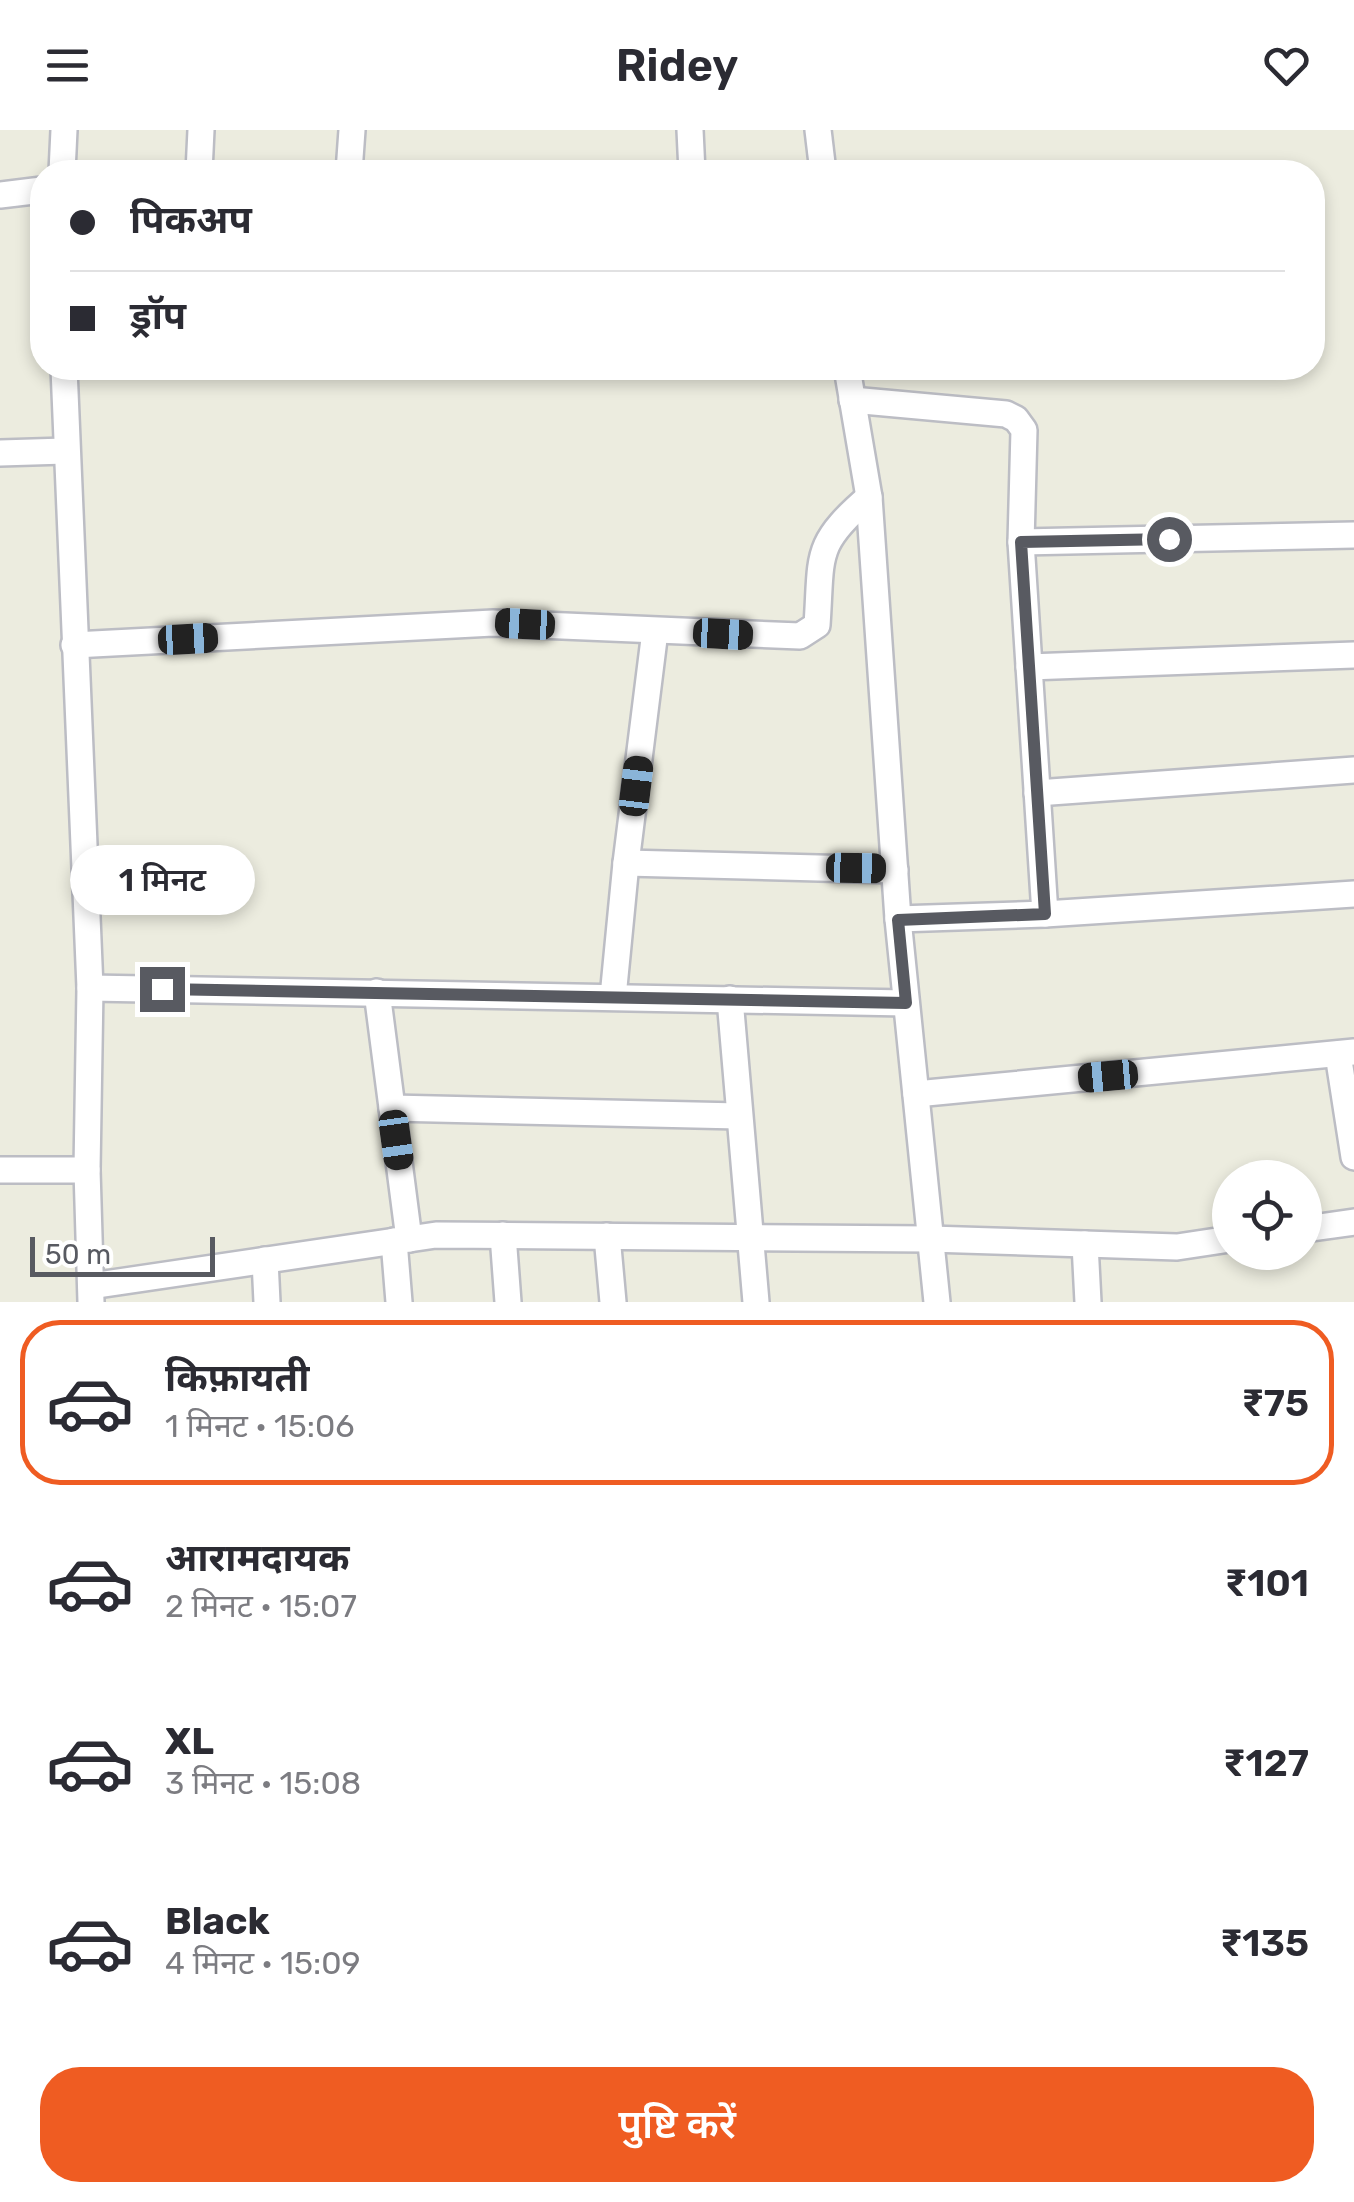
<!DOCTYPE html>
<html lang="hi">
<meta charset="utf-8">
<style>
body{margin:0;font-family:Rubik,"Noto Sans Devanagari",sans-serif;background:#f7f7f7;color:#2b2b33;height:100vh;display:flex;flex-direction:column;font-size:38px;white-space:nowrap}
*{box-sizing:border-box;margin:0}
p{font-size:32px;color:#7c7c81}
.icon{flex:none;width:55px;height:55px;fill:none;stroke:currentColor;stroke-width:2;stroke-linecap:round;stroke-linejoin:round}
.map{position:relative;height:1172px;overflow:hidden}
.sheet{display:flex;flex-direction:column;background:#fff;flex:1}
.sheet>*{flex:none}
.hud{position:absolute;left:30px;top:30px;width:1295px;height:220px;border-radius:40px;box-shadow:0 5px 15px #0003;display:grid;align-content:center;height:220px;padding:0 40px;background:#fff}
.controls{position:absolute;left:1212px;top:1030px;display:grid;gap:20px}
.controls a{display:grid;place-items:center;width:110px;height:110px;border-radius:50%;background:#fff;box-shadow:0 5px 15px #0003;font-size:50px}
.scale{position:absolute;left:30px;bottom:25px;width:185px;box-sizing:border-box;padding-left:10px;border:5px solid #585a61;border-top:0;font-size:28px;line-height:35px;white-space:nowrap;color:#585a61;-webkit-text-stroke:8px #fff;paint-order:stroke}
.end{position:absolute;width:45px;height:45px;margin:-22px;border:12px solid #585a61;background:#fff;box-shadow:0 0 0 5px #fff}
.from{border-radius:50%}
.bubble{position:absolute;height:70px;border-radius:35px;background:#fff;box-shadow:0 5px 15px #0003;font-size:32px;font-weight:600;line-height:70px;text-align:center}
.car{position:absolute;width:30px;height:60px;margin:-30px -15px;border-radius:12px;box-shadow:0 0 8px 2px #0007;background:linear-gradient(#222 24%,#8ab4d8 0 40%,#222 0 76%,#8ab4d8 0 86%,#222 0)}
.hud b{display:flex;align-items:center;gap:35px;height:95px;font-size:38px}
.hud b+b{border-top:2px solid #e1e1e2}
.hud i{width:25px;height:25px;background:#2b2b33}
ul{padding:18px 0 0;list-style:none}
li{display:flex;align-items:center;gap:30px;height:165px;margin:0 20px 15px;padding:0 20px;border:5px solid transparent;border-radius:40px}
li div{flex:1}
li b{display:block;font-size:38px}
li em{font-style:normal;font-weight:600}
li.selected{border-color:#ef5c22}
li>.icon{width:90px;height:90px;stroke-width:1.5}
.action{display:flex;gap:20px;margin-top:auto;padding:20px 40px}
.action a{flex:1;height:115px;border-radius:40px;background:#ef5c22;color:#fff;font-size:40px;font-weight:600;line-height:115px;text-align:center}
header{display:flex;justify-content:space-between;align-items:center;height:130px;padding:0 40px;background:#fff;font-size:45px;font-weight:600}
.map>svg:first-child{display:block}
</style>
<header><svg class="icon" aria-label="menu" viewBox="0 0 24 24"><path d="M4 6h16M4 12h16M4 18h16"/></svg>Ridey<svg class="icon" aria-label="heart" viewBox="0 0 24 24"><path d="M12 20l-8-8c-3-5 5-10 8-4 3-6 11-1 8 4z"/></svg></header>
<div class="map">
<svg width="1354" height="1172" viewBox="0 0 1354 1172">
<rect width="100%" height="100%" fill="#ececdf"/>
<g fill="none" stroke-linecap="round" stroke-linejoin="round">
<defs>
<g id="minor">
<polyline points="690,0 692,42"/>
<polyline points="818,0 823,42"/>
<polyline points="62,42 64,0"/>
<polyline points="199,42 201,0"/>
<polyline points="349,42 352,0"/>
<polyline points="0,65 42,60"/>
<polyline points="64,238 90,858 87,1040 91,1172"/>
<polyline points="847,238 869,367 898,789 937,1172"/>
<polyline points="852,270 1006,284 1016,289 1024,300 1021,412"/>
<polyline points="0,323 65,321"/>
<polyline points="1354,405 1021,412 1045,784 1354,764"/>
<path d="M74 515 493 493 800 506 817 495C822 425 813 415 869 367"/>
<polyline points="1029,537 1354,525"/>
<polyline points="1037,663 1354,640"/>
<polyline points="626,733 895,740"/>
<polyline points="898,789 1045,784"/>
<polyline points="90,858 906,873"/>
<polyline points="377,862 409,1109"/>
<polyline points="613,867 626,733 655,501"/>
<polyline points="730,869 756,1172"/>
<polyline points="1338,924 1354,1027"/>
<polyline points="916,964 1354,922"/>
<polyline points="392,978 739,986"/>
<polyline points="0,1040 87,1040"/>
<polyline points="1305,1099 1354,1092"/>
<polyline points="503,1105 508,1172"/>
<polyline points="607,1106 613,1172"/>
<polyline points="394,1111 399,1172"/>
<polyline points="1085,1114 1088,1172"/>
<polyline points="265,1130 267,1172"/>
<polyline points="91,1156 436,1105 930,1109 1177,1117 1230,1109"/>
</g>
</defs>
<use href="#minor" stroke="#bcbdc4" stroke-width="30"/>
<use href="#minor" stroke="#fff" stroke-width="25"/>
</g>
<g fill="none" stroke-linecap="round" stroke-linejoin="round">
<polyline stroke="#585a61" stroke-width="12" points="162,859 906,873 898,790 1045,784 1021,412 1169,409"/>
</g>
</svg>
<div class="controls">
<a><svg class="icon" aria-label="locate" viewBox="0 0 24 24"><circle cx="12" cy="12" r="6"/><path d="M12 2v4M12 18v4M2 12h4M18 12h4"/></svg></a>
</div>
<div class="scale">50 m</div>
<i class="end from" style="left:1169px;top:409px"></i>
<i class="end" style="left:162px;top:859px"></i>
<div class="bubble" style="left:70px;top:715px;width:185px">1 मिनट</div>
<i class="car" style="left:525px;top:494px;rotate:273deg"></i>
<i class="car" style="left:723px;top:504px;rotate:93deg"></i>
<i class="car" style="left:188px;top:509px;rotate:87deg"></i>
<i class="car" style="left:636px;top:656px;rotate:7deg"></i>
<i class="car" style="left:856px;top:738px;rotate:91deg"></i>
<i class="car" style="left:1108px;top:946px;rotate:265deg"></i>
<i class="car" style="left:396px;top:1010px;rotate:172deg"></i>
<div class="hud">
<b><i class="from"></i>पिकअप</b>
<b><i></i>ड्रॉप</b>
</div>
</div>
<section class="sheet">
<ul>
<li class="selected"><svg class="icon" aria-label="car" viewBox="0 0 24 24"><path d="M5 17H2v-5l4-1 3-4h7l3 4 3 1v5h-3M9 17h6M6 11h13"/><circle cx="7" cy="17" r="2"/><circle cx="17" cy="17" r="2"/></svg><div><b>किफ़ायती</b><p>1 मिनट · 15:06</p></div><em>₹75</em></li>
<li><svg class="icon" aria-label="car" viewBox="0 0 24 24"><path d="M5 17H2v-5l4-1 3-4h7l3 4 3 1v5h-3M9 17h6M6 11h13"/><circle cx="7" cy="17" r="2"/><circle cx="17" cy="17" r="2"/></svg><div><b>आरामदायक</b><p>2 मिनट · 15:07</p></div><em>₹101</em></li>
<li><svg class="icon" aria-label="car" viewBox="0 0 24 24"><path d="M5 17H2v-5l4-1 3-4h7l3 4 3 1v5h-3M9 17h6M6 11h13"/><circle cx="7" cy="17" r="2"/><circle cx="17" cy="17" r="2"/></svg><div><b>XL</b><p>3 मिनट · 15:08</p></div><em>₹127</em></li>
<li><svg class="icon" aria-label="car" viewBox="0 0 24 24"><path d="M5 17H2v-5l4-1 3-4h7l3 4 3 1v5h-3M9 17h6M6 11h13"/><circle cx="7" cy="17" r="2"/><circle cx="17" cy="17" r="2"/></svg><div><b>Black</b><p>4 मिनट · 15:09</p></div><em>₹135</em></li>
</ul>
<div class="action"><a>पुष्टि करें</a></div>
</section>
